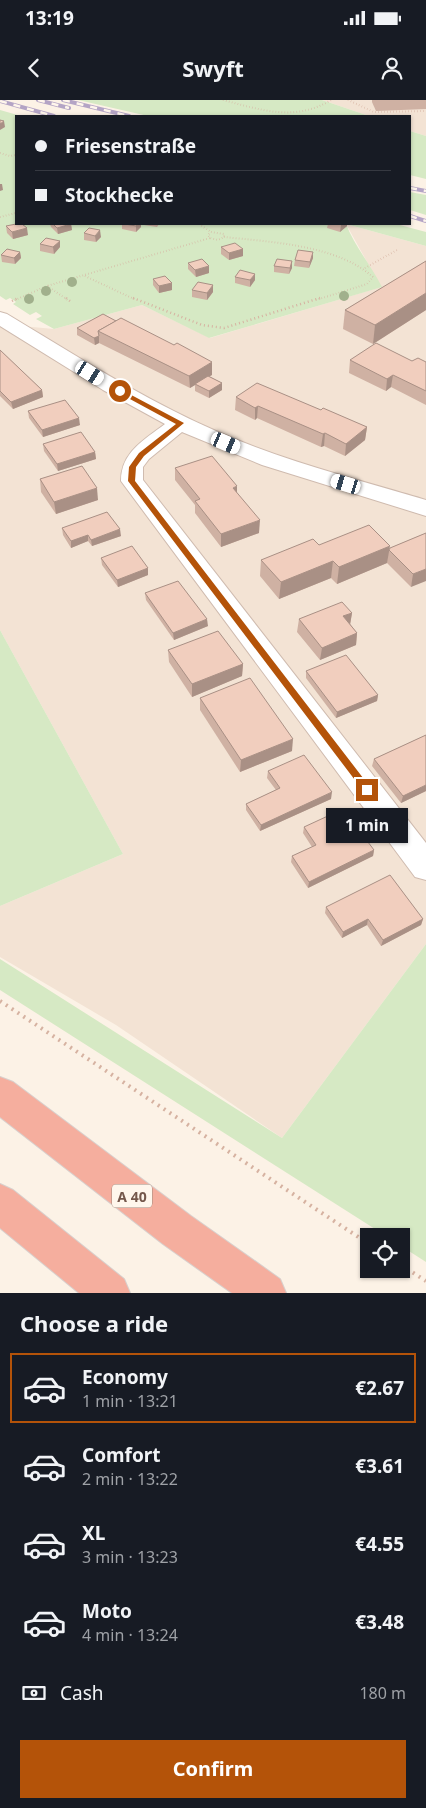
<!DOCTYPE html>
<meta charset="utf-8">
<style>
body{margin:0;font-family:"Noto Sans",sans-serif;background:#20242c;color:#f1f3f6;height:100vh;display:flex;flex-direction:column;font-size:19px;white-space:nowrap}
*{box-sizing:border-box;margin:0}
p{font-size:16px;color:#9ea1a6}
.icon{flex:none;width:28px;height:28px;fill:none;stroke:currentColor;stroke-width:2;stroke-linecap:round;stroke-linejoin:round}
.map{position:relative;height:1193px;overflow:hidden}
.side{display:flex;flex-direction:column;background:#171b24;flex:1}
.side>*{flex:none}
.hud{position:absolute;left:15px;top:15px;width:396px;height:110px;border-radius:0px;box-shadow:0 1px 4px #0004;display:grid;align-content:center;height:110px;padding:0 20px;background:#171b24}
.controls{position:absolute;left:360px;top:1128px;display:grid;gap:10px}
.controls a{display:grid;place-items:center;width:50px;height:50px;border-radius:0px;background:#171b24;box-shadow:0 1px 4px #0004;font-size:25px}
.end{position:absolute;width:22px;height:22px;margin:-11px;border:6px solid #b45309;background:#fff;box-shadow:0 0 0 2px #fff}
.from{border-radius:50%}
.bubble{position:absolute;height:35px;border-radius:0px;background:#171b24;box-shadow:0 1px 4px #0004;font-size:16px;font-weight:700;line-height:35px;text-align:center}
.car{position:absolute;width:15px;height:30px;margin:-15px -8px;border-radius:6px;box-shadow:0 0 4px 1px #0007;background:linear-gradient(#fff 24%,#345 0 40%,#fff 0 76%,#345 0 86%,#fff 0)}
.hud b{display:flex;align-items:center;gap:18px;height:48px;font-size:19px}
.hud b+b{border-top:1px solid #363941}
.hud i{width:12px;height:12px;background:#f1f3f6}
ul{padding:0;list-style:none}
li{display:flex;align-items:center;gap:15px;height:70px;margin:0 10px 8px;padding:0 10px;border:2px solid transparent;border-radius:0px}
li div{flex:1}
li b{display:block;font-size:19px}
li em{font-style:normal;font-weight:700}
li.active{border-color:#b45309}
li>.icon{width:45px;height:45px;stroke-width:1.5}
h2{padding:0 20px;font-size:22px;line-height:60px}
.pay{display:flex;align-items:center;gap:12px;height:55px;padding:0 20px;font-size:19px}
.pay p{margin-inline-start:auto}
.action{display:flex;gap:10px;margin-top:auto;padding:10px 20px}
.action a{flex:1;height:58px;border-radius:0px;background:#b45309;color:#fff;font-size:20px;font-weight:700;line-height:58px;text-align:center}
.status{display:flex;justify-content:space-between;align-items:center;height:35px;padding:0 25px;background:#171b24;direction:ltr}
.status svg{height:14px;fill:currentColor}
header{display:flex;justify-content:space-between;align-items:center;height:65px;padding:0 20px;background:#171b24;font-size:22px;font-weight:700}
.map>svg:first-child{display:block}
</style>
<div class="status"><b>13:19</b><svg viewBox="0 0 49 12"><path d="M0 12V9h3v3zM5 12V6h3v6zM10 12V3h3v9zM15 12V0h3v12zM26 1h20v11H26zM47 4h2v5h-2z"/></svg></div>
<header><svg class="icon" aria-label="back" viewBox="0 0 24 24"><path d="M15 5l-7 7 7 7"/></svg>Swyft<svg class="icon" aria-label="person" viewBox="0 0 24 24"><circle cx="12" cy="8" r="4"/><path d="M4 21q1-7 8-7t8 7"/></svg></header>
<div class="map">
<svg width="426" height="1193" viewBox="0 0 426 1193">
<rect width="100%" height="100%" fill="#fcf2e6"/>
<g fill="#f3e3d4">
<polygon points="322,0 426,0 426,36 410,31 410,16 369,16"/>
<polygon points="346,124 426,146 426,844 282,1038 116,925 0,857 0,806 123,754 0,530 0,224 54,229 142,205 210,238 381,187"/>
</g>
<g fill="#d6e9c4">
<polygon points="78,0 322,0 369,16 148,16"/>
<path d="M0 10 21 16H16V124H396L426 132V146L346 124C355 147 371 165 382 187L209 238 142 205 54 229 36 219 42 216 36 212 30 215 13 204 16 202 10 198 6 200 0 196Z"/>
<polygon points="410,31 426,36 426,79 410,75"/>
<polygon points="410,92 426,95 426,115 410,110"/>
<polygon points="0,530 123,754 0,806"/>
<polygon points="426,844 426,1162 401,1146 401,1136 386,1136 0,890 0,859 282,1038"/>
</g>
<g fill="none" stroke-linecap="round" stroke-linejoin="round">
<defs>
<path id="minor" d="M0 212 7 214C75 255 143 299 216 331 284 361 356 379 426 400V416L262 365 182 332 149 359 143 367V380L426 743V780L415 777 121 381C121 352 144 340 165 324L103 290 0 226Z"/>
<g id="highway">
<polygon points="0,977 13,982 191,1116 280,1179 286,1193 232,1193 163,1144 0,1017"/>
<polygon points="0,1084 13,1090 124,1179 130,1193 79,1193 0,1128"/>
</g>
</defs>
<use href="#minor" stroke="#cfbbaf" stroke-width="2"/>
<use href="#highway" stroke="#d8d0cd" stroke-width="2"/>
<g stroke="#d6b2a1" stroke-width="2" stroke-dasharray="0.5 2.5" stroke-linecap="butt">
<path d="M223 0C261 10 295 22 331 0"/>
<polyline points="348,0 374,12 426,11"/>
<polyline points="0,53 10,56 16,55"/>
<polyline points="0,117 16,113"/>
<polyline points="199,124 211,132"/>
<polygon points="211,132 224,134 224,137 218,140 210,138 208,135"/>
<path d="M224 137C271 142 337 145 373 177L367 184 316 200"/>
<polyline points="365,168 397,150"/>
<polyline points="85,176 136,200"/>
<polyline points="47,186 68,200"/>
<polyline points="15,200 47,186 210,138"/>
</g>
<g stroke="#d6b2a1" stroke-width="2.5" stroke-dasharray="1 3" stroke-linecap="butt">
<polyline points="66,198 70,201"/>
<polyline points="133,198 202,225 224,228 320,198"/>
<polyline points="12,201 18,198"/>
</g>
<g stroke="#d6b2a1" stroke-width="4" stroke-dasharray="2 5" stroke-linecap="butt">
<polyline points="0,901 369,1144"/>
<polyline points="401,1165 426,1181"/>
</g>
<use href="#minor" fill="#fff" fill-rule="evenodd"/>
<use href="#highway" fill="#f5ae9e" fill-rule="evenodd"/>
<defs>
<g id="rail">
<polyline points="38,0 69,8"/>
<polyline points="63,0 129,16"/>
<polyline points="0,1 54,16"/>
<polyline points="410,88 426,91"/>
<polyline points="410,116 426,121"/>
</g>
</defs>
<use href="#rail" stroke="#b4a4c5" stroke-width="4"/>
<use href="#rail" stroke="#fff6ec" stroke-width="2.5" stroke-dasharray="7" stroke-linecap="butt"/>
</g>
<g fill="#a1b08c">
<circle cx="72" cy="182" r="5"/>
<circle cx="46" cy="191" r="5"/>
<circle cx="344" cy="196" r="5"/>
<circle cx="29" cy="199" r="5"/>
</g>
<g fill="#cfb1a3">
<polygon points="372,0 426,0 426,9 376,11 372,2"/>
<polygon points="50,124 71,124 72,130 58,134 51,127"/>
<polygon points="122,124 141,124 141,127 136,132 122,129"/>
<polygon points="144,124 159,124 157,127 144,125"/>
<polygon points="328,124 347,124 347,126 340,132 327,128"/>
<polygon points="6,126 28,135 13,139 7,133"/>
<polygon points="84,133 101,137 96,142 84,140"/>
<polygon points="60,141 60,147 54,154 40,151 40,144"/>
<polygon points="221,147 243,149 243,156 229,160 221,154"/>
<polygon points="20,152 21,158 15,164 2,162 1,155"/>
<polygon points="313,158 309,168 294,166 295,160"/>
<polygon points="292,161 292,168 289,174 274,172 274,166"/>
<polygon points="426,161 426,210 373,244 343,229 345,210"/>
<polygon points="188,163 209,173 196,177 188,169"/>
<polygon points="235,177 255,180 250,187 235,183"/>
<polygon points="153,179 172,183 172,190 159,193 153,185"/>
<polygon points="192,190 213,192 207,200 192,197"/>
<polygon points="103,214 212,275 209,276 222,283 222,290 209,298 195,291 195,285 190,288 99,243 95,245 77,235 77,228"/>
<polygon points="0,250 42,290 43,297 13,309 0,296"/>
<polygon points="350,260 426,262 426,305 391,287 386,291 349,273"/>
<polygon points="236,297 321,310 367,327 365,340 345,356 324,346 321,347 257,318 255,320 235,310"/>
<polygon points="28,311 80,325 43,337 29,318"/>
<polygon points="43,344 95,352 96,359 58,371 44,351"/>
<polygon points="175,368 237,393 259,433 221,447 195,413 195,405 175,380"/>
<polygon points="40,379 98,400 56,414 41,392"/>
<polygon points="62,428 121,436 92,446 88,441 71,448 63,435"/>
<polygon points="426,433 411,487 387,463 337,484 331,478 279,499 260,476 261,460 319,445 390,448"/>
<polygon points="101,458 148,475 118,487 102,465"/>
<polygon points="145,493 208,526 174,540 146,500"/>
<polygon points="352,513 350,524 357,533 356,545 320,560 297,532 299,519"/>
<polygon points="168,550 243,564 242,576 192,597 169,562"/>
<polygon points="306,571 378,595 377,601 336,618 306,578"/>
<polygon points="200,598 292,651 240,672 200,610"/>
<polygon points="426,635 426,691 401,703 372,666 374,659"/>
<polygon points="268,671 331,699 260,731 246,710 246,704 276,690 267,678"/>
<polygon points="304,727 374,750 373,756 308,788 291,762 292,756 312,747 303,733"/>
<polygon points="326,807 423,819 421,825 381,846 367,825 342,838 325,813"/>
</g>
<g fill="#a99085">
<polygon points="4,21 5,27 0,30 0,24"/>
<polygon points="0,84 2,84 3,90 0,91"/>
<polygon points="71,124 72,130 58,134 57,128"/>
<polygon points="138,124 141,124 141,127 136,132 136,126"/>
<polygon points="342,124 347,124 347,126 340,132 341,125"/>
<polygon points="27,128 28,135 13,139 12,132"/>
<polygon points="100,130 101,137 96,142 95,136"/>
<polygon points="60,141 60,147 54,154 53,147"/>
<polygon points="243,149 243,156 229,160 229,153"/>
<polygon points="20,152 21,158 15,164 14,158"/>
<polygon points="313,152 313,158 309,168 310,162"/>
<polygon points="292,161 292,168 289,174 290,168"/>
<polygon points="209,166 209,173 196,177 195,170"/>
<polygon points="255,174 255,180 250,187 250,180"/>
<polygon points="172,183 172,190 159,193 159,186"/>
<polygon points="213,185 213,192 207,200 207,193"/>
<polygon points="426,193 426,210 373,244 375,225"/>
<polygon points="99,236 99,243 95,245 94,238"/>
<polygon points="212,262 212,275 196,284 195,284 195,285 190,288 189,276"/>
<polygon points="393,275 391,287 386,291 387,279"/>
<polygon points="222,283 222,290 209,298 209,291"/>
<polygon points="42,290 43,297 13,309 11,302"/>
<polygon points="258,306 257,318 255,320 255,308"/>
<polygon points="79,318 80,325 43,337 42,330"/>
<polygon points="367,327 365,340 345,356 346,344"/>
<polygon points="325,333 324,346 321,347 323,334"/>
<polygon points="95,352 96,359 58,371 57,364"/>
<polygon points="237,386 237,399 233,388"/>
<polygon points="97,388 98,400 56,414 54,402"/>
<polygon points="260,420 259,433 221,447 221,434"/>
<polygon points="120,429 121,436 92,446 91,440"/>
<polygon points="88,435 88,441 71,448 71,441"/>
<polygon points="390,446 387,463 337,484 339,467"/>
<polygon points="333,461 331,478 279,499 281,482"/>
<polygon points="148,468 148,475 118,487 117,480"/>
<polygon points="426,469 426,481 411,487 413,474"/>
<polygon points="352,513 350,525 343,516"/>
<polygon points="207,519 208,526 174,540 173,533"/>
<polygon points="357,533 356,545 320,560 322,548"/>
<polygon points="243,564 242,576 192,597 192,584"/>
<polygon points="378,595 377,601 336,618 337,612"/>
<polygon points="293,639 292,651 240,672 241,660"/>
<polygon points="426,685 426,691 401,703 403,696"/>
<polygon points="332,692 331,699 260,731 261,725"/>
<polygon points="374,750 373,756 308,788 309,782"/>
<polygon points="368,819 367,825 342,838 343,832"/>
<polygon points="423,819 421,825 381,846 383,840"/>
</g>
<g fill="#f1cebe" stroke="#a99085">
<polygon points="0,20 4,21 0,24"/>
<polygon points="16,124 22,124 27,128 12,132 6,126"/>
<polygon points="53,124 71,124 57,128"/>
<polygon points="125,124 138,124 136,126"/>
<polygon points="89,128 100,130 95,136 84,133"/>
<polygon points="46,138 60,141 53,147 40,144"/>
<polygon points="235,143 243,149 229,153 221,147"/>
<polygon points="7,149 20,152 14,158 1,155"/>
<polygon points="298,150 313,152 310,162 295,160"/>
<polygon points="202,159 209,166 195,170 188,163"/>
<polygon points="277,159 292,161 290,168 274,166"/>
<polygon points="426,161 426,193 375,225 345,210"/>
<polygon points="240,170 255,174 250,180 235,177"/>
<polygon points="165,176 172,183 159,186 153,179"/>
<polygon points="198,182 213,185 207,193 192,190"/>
<polygon points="103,214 116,221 98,231 99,236 94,238 77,228"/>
<polygon points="121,218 174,245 177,243 212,262 189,276 98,231"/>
<polygon points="376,243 412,261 418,258 426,262 426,291 393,275 387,279 350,260"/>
<polygon points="0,250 42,290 11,302 0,291"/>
<polygon points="208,276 222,283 209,291 195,284"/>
<polygon points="257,283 321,310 323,308 367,327 346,344 325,333 323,334 258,306 255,308 236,297"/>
<polygon points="65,300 79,318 42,330 28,311"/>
<polygon points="81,332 95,352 57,364 43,344"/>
<polygon points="212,356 237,386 233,388 260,420 221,434 195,401 200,399 175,368"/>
<polygon points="82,366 97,388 54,402 40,379"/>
<polygon points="107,412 120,429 91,440 88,435 71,441 62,428"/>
<polygon points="369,425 390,446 339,467 333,461 281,482 261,460 313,439 319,445"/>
<polygon points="426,433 426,469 413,474 389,450 390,448"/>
<polygon points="132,446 148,468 117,480 101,458"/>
<polygon points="178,481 207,519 173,533 145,493"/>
<polygon points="342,502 352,513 343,516 357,533 322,548 299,519"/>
<polygon points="218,531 243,564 192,584 168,550"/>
<polygon points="346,555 378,595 337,612 306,571"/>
<polygon points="250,578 293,639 241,660 200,598"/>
<polygon points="426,635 426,685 403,696 374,659"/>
<polygon points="304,655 332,692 261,725 246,704 280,688 268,671"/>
<polygon points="343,709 374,750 309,782 292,756 316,745 304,727"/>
<polygon points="390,775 423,819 383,840 368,819 343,832 326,807"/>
</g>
<polygon fill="#b45309" points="120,289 184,323 144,356 136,367 135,381 370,687 370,692 364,692 128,381 129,367 139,353 176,324 117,292 116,291"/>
<g text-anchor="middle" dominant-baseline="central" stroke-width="4" stroke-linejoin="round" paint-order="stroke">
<rect fill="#fff6ec" stroke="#9e877b" stroke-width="1" x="112" y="1084.5" width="40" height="23" rx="4"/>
<g font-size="14" font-weight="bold" fill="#74574b">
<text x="132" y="1096">A 40</text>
</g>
</g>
</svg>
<div class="controls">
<a><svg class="icon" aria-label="locate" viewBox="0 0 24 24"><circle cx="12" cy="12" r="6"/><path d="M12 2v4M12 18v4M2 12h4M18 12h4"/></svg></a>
</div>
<i class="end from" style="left:120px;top:291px"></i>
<i class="end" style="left:367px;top:690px"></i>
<div class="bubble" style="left:326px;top:708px;width:82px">1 min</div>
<i class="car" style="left:90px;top:273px;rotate:122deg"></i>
<i class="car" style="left:226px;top:343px;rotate:113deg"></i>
<i class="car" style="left:346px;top:384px;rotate:287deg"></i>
<div class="hud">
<b><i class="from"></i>Friesenstraße</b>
<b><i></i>Stockhecke</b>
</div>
</div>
<section class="side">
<h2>Choose a ride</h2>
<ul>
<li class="active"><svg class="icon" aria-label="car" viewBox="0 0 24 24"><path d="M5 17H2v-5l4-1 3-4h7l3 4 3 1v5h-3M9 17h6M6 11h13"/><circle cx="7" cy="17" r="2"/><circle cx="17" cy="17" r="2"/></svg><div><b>Economy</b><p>1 min · 13:21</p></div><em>€2.67</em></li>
<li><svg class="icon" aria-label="car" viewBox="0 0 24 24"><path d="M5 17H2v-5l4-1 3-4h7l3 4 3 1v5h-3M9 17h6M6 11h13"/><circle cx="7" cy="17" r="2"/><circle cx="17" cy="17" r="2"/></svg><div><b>Comfort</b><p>2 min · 13:22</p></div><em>€3.61</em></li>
<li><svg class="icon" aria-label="car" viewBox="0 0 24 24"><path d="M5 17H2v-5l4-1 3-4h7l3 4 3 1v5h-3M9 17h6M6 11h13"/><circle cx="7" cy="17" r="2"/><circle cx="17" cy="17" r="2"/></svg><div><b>XL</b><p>3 min · 13:23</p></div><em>€4.55</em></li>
<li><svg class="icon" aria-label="car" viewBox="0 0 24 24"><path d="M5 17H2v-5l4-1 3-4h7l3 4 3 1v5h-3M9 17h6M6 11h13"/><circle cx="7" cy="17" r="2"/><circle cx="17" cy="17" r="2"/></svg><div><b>Moto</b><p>4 min · 13:24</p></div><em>€3.48</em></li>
</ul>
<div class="pay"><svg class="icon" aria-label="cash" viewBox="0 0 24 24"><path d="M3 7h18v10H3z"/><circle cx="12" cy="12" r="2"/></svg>Cash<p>180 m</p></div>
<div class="action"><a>Confirm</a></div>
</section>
